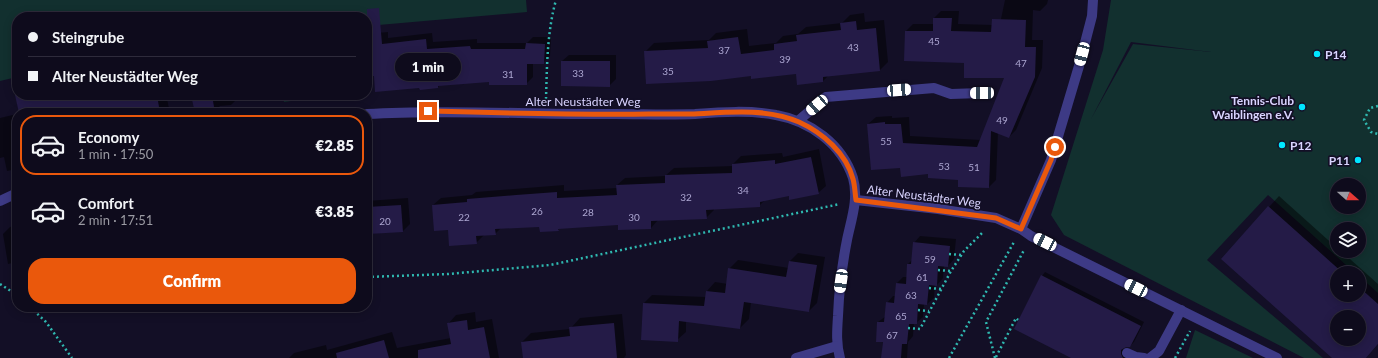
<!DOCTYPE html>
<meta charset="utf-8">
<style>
body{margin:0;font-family:Lato,sans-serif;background:#171425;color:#f1f3f6;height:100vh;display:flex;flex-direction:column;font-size:15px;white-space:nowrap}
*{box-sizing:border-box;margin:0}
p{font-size:13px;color:#9b9ba3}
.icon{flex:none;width:22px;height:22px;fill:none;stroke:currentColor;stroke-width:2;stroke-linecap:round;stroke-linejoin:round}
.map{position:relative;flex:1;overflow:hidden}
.details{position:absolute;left:12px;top:108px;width:360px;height:204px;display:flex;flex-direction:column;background:#0e0b1c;border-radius:16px;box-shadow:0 2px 10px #0003,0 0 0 1px #2e2b3b}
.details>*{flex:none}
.top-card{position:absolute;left:12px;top:12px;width:360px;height:88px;border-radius:16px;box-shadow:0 2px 10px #0003,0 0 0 1px #2e2b3b;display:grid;align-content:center;height:88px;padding:0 16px;background:#0e0b1c}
.needle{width:26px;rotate:111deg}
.buttons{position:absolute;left:1330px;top:178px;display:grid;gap:8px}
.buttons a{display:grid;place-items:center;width:36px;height:36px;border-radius:50%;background:#0e0b1c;box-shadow:0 2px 10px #0003,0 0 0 1px #2e2b3b;font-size:20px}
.end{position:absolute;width:18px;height:18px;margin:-9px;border:5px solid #ea580c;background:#fff;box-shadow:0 0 0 2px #fff}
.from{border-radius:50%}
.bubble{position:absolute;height:28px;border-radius:14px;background:#0e0b1c;box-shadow:0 2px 10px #0003,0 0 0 1px #2e2b3b;font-size:13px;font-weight:800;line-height:28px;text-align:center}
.car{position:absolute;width:12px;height:24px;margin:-12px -6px;border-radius:5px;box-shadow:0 0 3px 1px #0007;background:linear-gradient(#fff 24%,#345 0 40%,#fff 0 76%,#345 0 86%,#fff 0)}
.top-card b{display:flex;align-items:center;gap:14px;height:38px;font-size:15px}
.top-card b+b{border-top:1px solid #2e2b3b}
.top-card i{width:10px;height:10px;background:#f1f3f6}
ul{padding:7px 0 0;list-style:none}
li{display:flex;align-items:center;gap:12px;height:60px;margin:0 8px 6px;padding:0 8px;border:2px solid transparent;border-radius:16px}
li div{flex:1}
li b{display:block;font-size:15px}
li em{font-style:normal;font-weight:800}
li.active{border-color:#ea580c}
li>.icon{width:36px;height:36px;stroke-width:1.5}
.primary-button{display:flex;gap:8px;margin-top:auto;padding:8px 16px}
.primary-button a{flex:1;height:46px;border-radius:16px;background:#ea580c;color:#fff;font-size:16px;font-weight:800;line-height:46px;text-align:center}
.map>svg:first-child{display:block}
</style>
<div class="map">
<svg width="1378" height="358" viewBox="0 0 1378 358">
<rect width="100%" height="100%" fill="#130f26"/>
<g fill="#12302f" fill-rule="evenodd">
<polygon points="0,0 526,0 527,12 367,26 367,17 17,17 17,77 0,81"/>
<path d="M1111 0H1378V293L1359 276V273H1355L1268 195 1207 260 1323 358H1304L1064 235 1051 215 1103 50ZM1131 42 1211 52 1133 44 1091 119ZM1337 185H1359V207H1337ZM1337 229H1359V251H1337Z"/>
<polygon points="283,95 333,95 284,102"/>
<polygon points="1195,330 1253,358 1186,358"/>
</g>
<g fill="#0007" fill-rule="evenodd">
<polygon points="1005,0 1048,0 1047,4 1040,11 1033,10 1032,40 1043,40 1042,68 1016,130 1009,137 998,132 996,180 989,187 959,179 901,167 868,124 876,117 892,116 892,118 909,117 910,136 981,140 1005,77 965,62 906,31 913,24 934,24 934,18 941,11 959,11 958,24 994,25 1001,19"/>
<polygon points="864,13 865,22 884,20 888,62 880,70 829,75 823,81 797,73 752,75 645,52 654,43 709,40 716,33 747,29 749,46 776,43 783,36 798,34 806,27 842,23 850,15"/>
<polygon points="388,32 388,38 432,33 433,42 477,39 477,43 527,43 533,37 551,37 550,56 543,63 533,63 533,77 526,84 490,81 440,85 438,87 375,74 367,75 367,34"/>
<polygon points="569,55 616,55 616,79 609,86 562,61"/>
<polygon points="17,85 17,95 239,95 239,97 231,105 220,106 214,112 211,113 196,113 192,96 167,99 170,113 20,113 14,88"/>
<polygon points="265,95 287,95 283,99 266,101"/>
<polygon points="17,114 17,169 7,171 4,157 0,158 0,118"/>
<polygon points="819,149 826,186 818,193 789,195 765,200 759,206 714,209 714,210 706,218 658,220 651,228 619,224 561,227 558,230 540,226 501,228 495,234 484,235 476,243 449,229 433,205 441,198 472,195 476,192 564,185 564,191 617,188 617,185 625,178 665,176 674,168 733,166 733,164 741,156 782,153 783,157"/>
<path d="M1279 196 1337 248V251H1341L1378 284V344L1366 358H1333L1269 207ZM1337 273H1359V295H1337ZM1337 317H1359V339H1337Z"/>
<polygon points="408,198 410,224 403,231 367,234 367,201"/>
<polygon points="17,225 17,262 8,264 3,234 10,227"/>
<polygon points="920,236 956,239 954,259 948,266 944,266 943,278 937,285 935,284 934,298 927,304 924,304 923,317 916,323 914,323 913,336 908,342 907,358 882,358 883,341 878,322 886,316 887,303 893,296 896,296 897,283 903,277 907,277 908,264 912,260 914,243"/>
<polygon points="798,253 825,257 817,303 809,311 751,302 749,319 740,328 686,321 686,332 677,340 644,303 652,295 706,297 707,291 715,282 728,284 729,269 738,260 789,268 790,261"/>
<polygon points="1045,272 1144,322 1134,342 1130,346 1124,347 1124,350 1127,355 1125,358 1073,358 1042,276"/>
<polygon points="475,312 476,322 492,319 499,358 289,358 294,353 326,345 327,350 392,332 397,348 451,338 448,324 456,315"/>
<polygon points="622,314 626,355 624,358 524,358 522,342 531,333 570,329 580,318"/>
</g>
<g fill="#241b47" fill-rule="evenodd">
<polygon points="379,8 382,44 426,39 427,49 470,46 471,49 525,49 526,43 545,44 544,64 527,64 527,85 489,85 489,82 438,86 438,88 420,90 419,88 375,92 374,76 367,76 367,9"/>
<polygon points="933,18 952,18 951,31 991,32 992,19 1026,20 1025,47 1036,47 1035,77 1009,138 991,131 989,188 958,187 958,180 928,178 928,174 901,177 900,168 871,170 867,124 885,122 885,124 901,124 903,143 977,147 1004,78 964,78 964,63 904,61 905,31 933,31"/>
<polygon points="856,21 857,30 876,28 880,71 823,77 823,82 797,85 796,74 751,79 751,76 711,81 646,84 644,51 708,48 707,41 738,37 741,54 774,50 774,44 797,41 796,35 841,30 840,23"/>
<polygon points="561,61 610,61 610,87 561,86"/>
<polygon points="15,95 157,95 160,113 19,113"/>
<polygon points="191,95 212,95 215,113 195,113"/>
<polygon points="811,157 819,194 789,200 789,196 760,202 760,207 706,210 707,219 651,221 651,229 618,230 618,225 558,229 559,231 540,232 539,227 495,229 496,235 476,236 477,244 449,246 448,230 434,231 432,205 467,202 467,199 516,195 557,192 557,198 617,195 616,185 665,183 665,175 732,173 732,164 775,160 775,164"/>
<polygon points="401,205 403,232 369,234 367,207"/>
<path d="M1268 206 1343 273H1337V295H1359V287L1378 304V344L1366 358H1332L1221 259ZM1337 317H1359V339H1337Z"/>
<polygon points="913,242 950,246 948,267 938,266 937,286 929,285 927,305 918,304 917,324 909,324 907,344 902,344 901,358 881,358 883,342 876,342 877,322 884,322 886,302 894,303 896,283 906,284 907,264 911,264"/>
<polygon points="789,261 817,265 809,312 744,302 740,329 679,321 678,342 641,340 643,303 704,306 706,291 725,293 728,268 786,277"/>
<polygon points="1041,275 1141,326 1130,347 1126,347 1121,350 1121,354 1123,358 1071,358 1014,329"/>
<polygon points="467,320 468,330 484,327 490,358 418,358 418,350 451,344 447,323"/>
<polygon points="614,323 617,358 523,358 521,342 570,336 569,327"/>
<polygon points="384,340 389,358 337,358 336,353"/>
</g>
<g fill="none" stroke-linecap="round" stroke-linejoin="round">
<g stroke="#2fb8b0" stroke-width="2.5" stroke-dasharray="2 3" stroke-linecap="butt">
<path d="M546 99C547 66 547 32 556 0"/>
<polyline points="1378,106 1370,108 1364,120 1371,132 1378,134"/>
<polyline points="949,254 962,255"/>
<polyline points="938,270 951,271"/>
<polyline points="367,277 448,274 550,265 840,204"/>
<polyline points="0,284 17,295"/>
<polyline points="929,288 942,289"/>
<polyline points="30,307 46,322 72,358"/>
<polyline points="918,310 929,311"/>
<polyline points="908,328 920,329 951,271 964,251 983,232"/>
<polyline points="996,357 1016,318 1018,320"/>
<polyline points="949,358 1014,242"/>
<polyline points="995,358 986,322 1024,250"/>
<polyline points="1175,358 1190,331"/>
</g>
<g stroke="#3d3a85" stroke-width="10">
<path d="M367 114C450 109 532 115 615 114 642 114 669 115 695 114 721 112 751 110 776 115 810 121 842 144 853 178 859 199 851 220 847 240 842 265 839 291 838 316 837 331 836 344 840 358"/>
<polyline points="798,121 826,97 934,88 951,94 981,93"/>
<polyline points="856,200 938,209 996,218 1021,229 1031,236 1277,358"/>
<polyline points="0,201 17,193"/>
<polyline points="1021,229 1051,160 1079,66 1092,16 1093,0"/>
<polyline points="1127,353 1136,357 1144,358"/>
<polyline points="796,358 837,346"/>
<polyline points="1150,358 1159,351 1181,310"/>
</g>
</g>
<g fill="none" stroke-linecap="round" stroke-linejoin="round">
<path stroke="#ea580c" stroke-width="5" d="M428 111C502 113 575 115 649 114 664 114 679 114 694 114 729 112 767 108 799 122 823 133 846 153 853 179 855 186 855 194 856 200L981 216 996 218 1021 229 1051 160 1055 147"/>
</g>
<g fill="#00e5ff" stroke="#130f26" stroke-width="1.5">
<circle cx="1317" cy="54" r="4"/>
<circle cx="1302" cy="107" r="4"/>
<circle cx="1282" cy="145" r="4"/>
<circle cx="1358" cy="160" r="4"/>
</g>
<g text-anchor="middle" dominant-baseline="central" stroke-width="3.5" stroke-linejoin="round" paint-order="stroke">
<g font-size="10" fill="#aca6d1">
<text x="934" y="41">45</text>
<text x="853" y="47">43</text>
<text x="724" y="50">37</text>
<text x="785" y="59">39</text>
<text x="1021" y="63">47</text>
<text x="668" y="71">35</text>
<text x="578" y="73">33</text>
<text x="508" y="74">31</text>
<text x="1002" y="120">49</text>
<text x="886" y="141">55</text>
<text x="944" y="166">53</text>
<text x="974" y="167">51</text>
<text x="743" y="190">34</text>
<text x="686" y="197">32</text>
<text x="537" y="211">26</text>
<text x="588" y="212">28</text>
<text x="464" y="217">22</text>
<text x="634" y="217">30</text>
<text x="385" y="221">20</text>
<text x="930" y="259">59</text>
<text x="922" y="277">61</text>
<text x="911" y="295">63</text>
<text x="901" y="316">65</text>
<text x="892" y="335">67</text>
</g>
<g font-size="12" font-weight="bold" fill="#d9d4ff" stroke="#130f26" text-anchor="start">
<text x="1325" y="54">P14</text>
<text x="1294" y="100" text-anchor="end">Tennis-Club<tspan x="1294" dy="14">Waiblingen e.V.</tspan></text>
<text x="1290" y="145">P12</text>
<text x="1350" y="160" text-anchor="end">P11</text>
</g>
<g font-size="12" fill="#d9d4ff" stroke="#130f26">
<text x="583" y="101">Alter Neustädter Weg</text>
<text transform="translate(924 196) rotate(7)">Alter Neustädter Weg</text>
</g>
</g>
</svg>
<div class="buttons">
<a><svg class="needle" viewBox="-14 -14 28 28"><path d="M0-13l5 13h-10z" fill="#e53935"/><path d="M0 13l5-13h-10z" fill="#9b9ba3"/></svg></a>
<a><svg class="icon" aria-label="layers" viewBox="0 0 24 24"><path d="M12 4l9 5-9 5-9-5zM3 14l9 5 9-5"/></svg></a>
<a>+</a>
<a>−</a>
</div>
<i class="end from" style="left:1055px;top:147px"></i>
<i class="end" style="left:428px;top:111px"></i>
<div class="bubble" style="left:395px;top:53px;width:66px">1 min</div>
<i class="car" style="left:1082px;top:54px;rotate:195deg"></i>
<i class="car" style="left:899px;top:90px;rotate:86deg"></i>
<i class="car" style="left:982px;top:93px;rotate:269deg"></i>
<i class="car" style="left:817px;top:105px;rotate:229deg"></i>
<i class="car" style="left:1045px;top:242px;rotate:296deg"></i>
<i class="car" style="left:841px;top:281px;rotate:188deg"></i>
<i class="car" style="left:1136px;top:288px;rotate:296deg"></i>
<div class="top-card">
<b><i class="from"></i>Steingrube</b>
<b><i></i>Alter Neustädter Weg</b>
</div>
<section class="details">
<ul>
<li class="active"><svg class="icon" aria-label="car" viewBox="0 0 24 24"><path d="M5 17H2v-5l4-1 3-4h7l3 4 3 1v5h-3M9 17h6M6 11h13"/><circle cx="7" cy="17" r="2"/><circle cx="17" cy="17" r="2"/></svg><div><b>Economy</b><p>1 min · 17:50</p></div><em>€2.85</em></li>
<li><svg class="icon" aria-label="car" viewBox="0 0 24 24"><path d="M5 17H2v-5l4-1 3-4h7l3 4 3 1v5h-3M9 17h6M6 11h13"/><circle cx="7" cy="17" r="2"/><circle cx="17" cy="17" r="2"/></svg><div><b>Comfort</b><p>2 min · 17:51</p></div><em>€3.85</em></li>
</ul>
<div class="primary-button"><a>Confirm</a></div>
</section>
</div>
